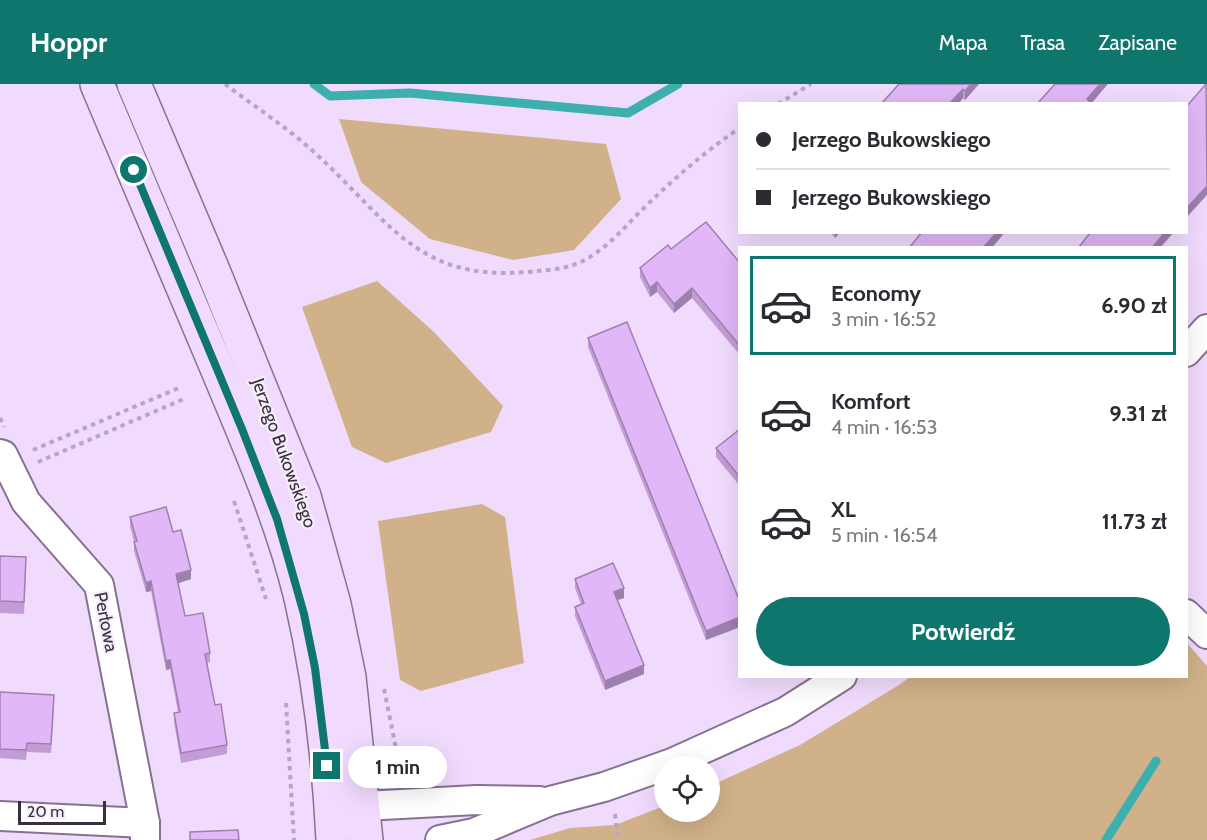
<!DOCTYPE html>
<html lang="pl">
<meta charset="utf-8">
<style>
body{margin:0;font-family:Cabin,sans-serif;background:#f7f7f7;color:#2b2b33;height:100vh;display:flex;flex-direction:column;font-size:22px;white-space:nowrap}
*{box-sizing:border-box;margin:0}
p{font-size:20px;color:#7c7c81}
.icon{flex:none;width:33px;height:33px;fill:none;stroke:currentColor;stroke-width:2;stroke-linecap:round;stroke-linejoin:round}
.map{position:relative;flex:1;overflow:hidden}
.details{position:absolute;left:738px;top:162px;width:450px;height:432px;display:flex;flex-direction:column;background:#fff;border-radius:0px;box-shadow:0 6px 24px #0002}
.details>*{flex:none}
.banner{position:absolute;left:738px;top:18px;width:450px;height:132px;border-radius:0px;box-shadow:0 6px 24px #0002;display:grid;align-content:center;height:132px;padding:0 18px;background:#fff}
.buttons{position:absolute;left:654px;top:672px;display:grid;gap:12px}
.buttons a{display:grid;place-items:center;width:66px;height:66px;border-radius:50%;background:#fff;box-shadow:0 6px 24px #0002;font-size:30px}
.scale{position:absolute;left:18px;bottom:15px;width:88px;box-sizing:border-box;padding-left:6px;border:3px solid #38303d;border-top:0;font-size:16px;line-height:21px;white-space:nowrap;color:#38303d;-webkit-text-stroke:4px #f7eefc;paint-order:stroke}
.end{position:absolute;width:27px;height:27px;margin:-14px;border:8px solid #0f766e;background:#fff;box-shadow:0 0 0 3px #fff}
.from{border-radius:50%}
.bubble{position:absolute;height:42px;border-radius:21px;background:#fff;box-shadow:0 6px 24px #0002;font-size:20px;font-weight:700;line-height:42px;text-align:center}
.banner b{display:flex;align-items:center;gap:21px;height:57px;font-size:22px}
.banner b+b{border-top:2px solid #e1e1e2}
.banner i{width:15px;height:15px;background:#2b2b33}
ul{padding:10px 0 0;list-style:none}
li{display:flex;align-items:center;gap:18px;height:99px;margin:0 12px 9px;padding:0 6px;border:3px solid transparent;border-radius:0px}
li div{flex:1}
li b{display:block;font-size:22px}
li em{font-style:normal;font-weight:700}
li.active{border-color:#0f766e}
li>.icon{width:54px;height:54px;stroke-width:1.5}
.cta{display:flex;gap:12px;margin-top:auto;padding:12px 18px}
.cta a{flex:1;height:69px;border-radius:36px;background:#0f766e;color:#fff;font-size:24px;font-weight:700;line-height:69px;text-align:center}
header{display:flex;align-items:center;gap:36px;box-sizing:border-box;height:84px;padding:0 30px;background:#0f766e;color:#fff}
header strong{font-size:28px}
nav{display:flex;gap:33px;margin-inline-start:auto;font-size:21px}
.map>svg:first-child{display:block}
</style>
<header>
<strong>Hoppr</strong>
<nav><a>Mapa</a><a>Trasa</a><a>Zapisane</a></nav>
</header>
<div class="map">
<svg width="1207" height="756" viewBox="0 0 1207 756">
<rect width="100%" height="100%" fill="#f1dbfd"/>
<g fill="#d0b189">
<polygon points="339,35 606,60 621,115 574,166 513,176 430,155 361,98"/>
<polygon points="377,197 434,248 503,322 491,348 386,379 352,363 302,223"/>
<polygon points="482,420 505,433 524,579 421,607 400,596 378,437"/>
<polygon points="1187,559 1207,582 1207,756 530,756 570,744 615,741 664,722 664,728 710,728 710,702 800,661 899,601 910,593 1186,592"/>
</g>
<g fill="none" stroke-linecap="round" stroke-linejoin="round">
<g stroke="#3dafad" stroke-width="9">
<polyline points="314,0 330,12 410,9 628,29 678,0"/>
<polyline points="1106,756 1156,677"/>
</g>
<defs>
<g id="street">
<polyline points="1186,268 1207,245"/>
<polyline points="0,370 3,371 26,418 99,501 145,739 145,756"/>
<polyline points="1186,530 1207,550"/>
<polyline points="0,732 145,739"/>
<polyline points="346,735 364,722 476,716 539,717"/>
<polyline points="440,756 474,749 550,717 604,703 672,679 785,628 842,592"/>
</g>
<g id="secondary">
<path d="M97 0C137 95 177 189 217 284 248 359 282 435 301 514 319 592 329 675 333 756"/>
<polyline points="134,0 212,184 304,412 334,520 349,593 366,756"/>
</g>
</defs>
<use href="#street" stroke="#857190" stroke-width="32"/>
<use href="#secondary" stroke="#857190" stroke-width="36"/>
<g stroke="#b7a5c1" stroke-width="4" stroke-dasharray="4.5 4.5" stroke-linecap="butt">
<path d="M225 0C255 23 288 44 315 69 387 134 416 198 527 188 555 185 572 186 596 169 616 155 631 136 649 119 677 92 707 66 740 44"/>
<polyline points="778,20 811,0"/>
<polyline points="0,334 4,343"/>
<polyline points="33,366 181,303"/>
<polyline points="38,378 186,314"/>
<polyline points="234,417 266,515"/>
<polyline points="384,605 401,689 403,691"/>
<polyline points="286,619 294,756"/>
<polyline points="615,730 618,756"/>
</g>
<use href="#street" stroke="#fff" stroke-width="28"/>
<use href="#secondary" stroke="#f1dafd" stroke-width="33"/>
</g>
<g fill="#c29dd5">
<polygon points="899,0 979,0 965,16 963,14 958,20 881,20"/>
<polygon points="830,148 840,148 835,154"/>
<polygon points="671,165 740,179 740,271 692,214 674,229 657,208 650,213 640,193 640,184"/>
<polygon points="588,254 740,518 740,543 706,556 588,263"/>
<polygon points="740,345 740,402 716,373 716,364"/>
<polygon points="130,433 173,448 191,495 178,499 185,532 210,569 210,578 207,579 215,621 227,661 227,670 181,679 174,638 174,629 178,628 170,585 166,586 151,507 146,508 134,467 134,458 130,442"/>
<polygon points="0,472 26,485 24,530 0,529"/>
<polygon points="575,495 624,514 618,516 644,590 605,606 575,532 575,523 581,520 575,504"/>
<polygon points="0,608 54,620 51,669 27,668 26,676 0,674"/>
</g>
<g fill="#9e80ae">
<polygon points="971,0 979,0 965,16 965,7"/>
<polygon points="1100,0 1108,0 1091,20 1087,15"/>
<polygon points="963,5 963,14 958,20 949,20"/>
<polygon points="1207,102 1207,111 1186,134 1186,125"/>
<polygon points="835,148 840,148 835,154"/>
<polygon points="997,148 1005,148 992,164 983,164"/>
<polygon points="1165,148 1174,148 1160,164 1152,164"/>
<polygon points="657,198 657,208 650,213 650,204"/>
<polygon points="692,204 692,214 674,229 674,220"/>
<polygon points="191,486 191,495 176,500 176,490"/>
<polygon points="151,497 151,507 146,508 146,499"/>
<polygon points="624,504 624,514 614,517 614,508"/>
<polygon points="740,533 740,543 706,556 706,547"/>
<polygon points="170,576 170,585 166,586 166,577"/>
<polygon points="644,581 644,590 605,606 605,597"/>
</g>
<g fill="#e1b7f8" stroke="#9e80ae" stroke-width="1.5">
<polygon points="899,0 971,0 965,7 963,5 949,20 881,20"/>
<polygon points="1055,0 1100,0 1087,15 1092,20 1037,20"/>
<polygon points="1206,0 1207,102 1186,125 1186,23"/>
<polygon points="706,138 740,179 740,262 692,204 674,220 657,198 650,204 640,184 668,161 671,165"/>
<polygon points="922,148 997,148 983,164 909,164"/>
<polygon points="1091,148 1165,148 1152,164 1078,164"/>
<polygon points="627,238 740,518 740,533 706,547 588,254"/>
<polygon points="740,345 740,393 716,364"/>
<polygon points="166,423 173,448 181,446 191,486 176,490 185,532 203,529 210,569 205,570 210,596 215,621 221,620 227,661 181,669 174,629 180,628 170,576 166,577 151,497 146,499 134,458 137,457 130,433"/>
<polygon points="0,472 26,473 24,518 0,517"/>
<polygon points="613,479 624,504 614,508 644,581 605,597 575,523 584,519 575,495"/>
<polygon points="0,608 54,611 51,660 27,659 26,666 0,665"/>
<polygon points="238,746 239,756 190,756 190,748"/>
</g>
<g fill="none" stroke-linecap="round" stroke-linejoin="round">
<polyline stroke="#0f766e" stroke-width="8" points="134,86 242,345 277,435 304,530 315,584 327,682"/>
</g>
<g text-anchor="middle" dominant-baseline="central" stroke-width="4.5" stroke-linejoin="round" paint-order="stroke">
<g font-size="18" fill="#38303d" stroke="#f7eefc">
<text transform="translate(284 369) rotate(70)">Jerzego Bukowskiego</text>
<text transform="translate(106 538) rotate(79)">Perłowa</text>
</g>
</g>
</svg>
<div class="buttons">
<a><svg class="icon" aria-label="locate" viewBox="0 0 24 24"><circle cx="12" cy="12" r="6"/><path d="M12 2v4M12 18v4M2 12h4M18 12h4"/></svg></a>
</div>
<div class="scale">20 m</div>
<i class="end from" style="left:134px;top:86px"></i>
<i class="end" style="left:327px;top:682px"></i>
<div class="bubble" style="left:348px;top:662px;width:99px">1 min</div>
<div class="banner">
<b><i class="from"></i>Jerzego Bukowskiego</b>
<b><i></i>Jerzego Bukowskiego</b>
</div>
<section class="details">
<ul>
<li class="active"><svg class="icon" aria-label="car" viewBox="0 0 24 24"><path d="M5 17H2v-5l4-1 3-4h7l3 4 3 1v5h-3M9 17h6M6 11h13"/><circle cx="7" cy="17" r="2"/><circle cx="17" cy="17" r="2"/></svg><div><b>Economy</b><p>3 min · 16:52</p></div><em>6.90 zł</em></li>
<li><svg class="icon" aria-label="car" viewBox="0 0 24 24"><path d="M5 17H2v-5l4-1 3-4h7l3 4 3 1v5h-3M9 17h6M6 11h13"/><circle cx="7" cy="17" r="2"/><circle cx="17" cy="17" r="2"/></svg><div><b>Komfort</b><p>4 min · 16:53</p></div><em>9.31 zł</em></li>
<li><svg class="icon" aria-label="car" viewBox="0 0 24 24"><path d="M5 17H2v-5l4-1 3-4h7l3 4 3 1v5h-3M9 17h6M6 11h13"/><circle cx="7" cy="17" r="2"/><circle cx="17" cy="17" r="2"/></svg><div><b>XL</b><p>5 min · 16:54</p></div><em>11.73 zł</em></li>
</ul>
<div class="cta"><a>Potwierdź</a></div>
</section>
</div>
